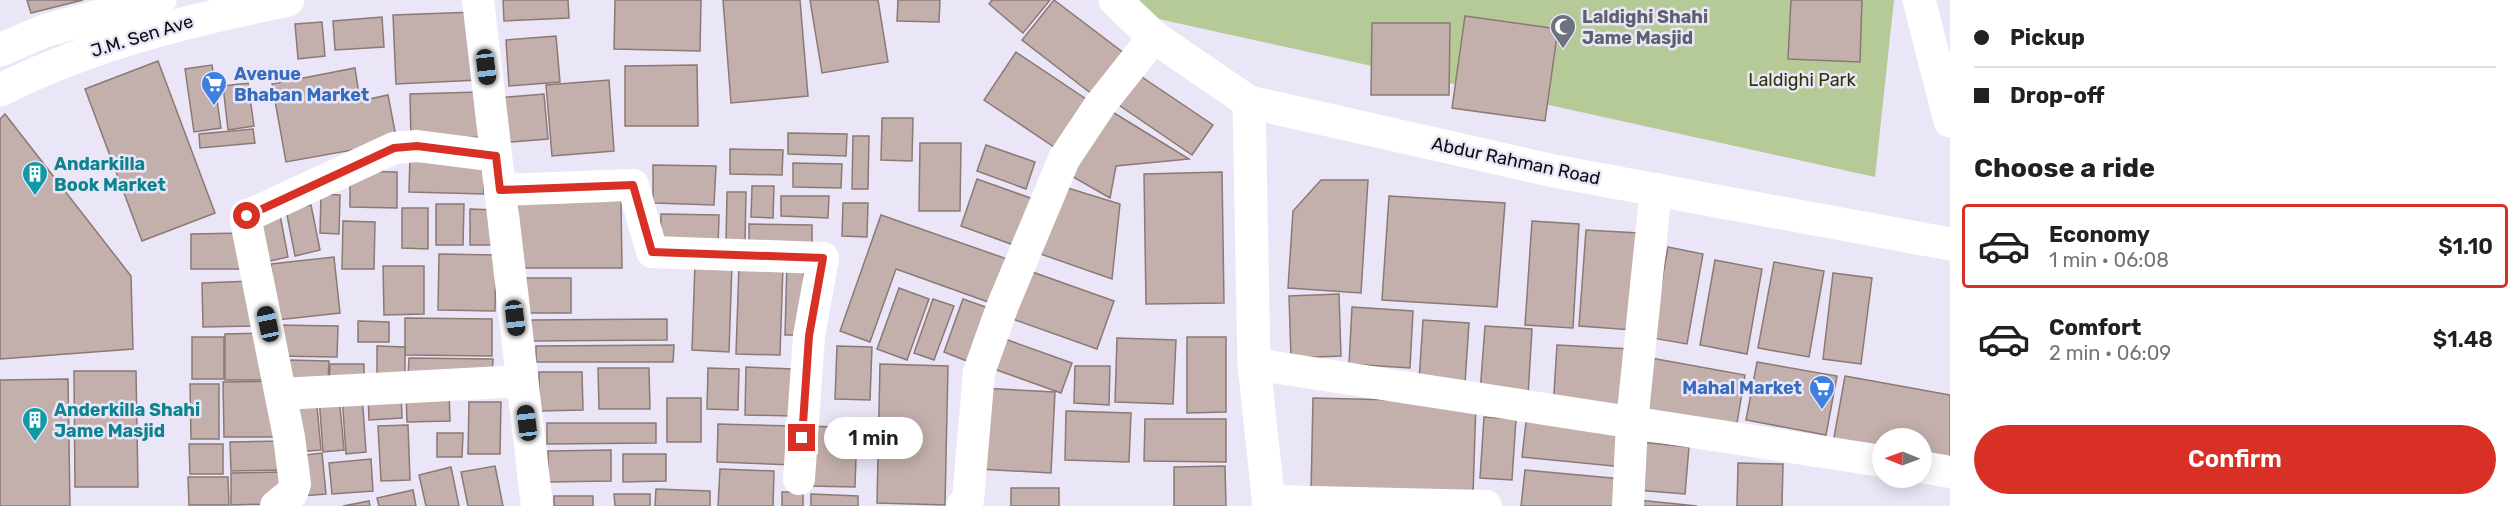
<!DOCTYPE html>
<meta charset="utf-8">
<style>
body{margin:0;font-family:Rubik,sans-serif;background:#f6f6f6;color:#202124;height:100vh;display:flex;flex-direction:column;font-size:22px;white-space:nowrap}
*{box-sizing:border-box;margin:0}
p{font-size:20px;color:#757577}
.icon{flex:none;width:33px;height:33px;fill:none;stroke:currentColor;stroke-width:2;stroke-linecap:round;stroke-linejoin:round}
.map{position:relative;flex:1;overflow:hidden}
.panel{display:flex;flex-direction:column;background:#fff;width:570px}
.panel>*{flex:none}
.top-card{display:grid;align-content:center;height:132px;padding:0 24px;background:#fff}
.needle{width:39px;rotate:271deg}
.fabs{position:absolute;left:1872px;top:428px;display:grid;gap:12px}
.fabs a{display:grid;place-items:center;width:60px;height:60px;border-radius:50%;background:#fff;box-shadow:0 3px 15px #0003;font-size:30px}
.end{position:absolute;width:27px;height:27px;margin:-14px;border:8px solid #d93025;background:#fff;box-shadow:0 0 0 3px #fff}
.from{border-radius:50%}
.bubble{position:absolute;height:42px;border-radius:21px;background:#fff;box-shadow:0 3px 15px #0003;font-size:20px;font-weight:600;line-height:42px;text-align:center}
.car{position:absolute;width:18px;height:36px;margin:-18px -9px;border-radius:8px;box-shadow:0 0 4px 2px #0007;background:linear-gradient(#222 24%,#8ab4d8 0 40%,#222 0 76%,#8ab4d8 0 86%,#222 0)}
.top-card b{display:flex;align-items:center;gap:21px;height:57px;font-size:22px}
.top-card b+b{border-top:2px solid #e0e0e0}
.top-card i{width:15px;height:15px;background:#202124}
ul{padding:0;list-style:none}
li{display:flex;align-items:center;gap:18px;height:84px;margin:0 12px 9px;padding:0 12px;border:3px solid transparent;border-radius:6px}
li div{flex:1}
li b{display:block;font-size:22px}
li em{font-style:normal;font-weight:600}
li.active{border-color:#d93025}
li>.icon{width:54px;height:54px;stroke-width:1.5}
h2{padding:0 24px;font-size:27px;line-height:72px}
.action{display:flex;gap:12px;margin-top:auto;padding:12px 24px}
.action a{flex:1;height:69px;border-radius:36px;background:#d93025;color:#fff;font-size:24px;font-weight:600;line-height:69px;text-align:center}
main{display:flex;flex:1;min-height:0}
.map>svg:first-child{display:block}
</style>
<main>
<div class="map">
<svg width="1950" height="506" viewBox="0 0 1950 506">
<rect width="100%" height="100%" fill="#ebe6f7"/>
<polygon fill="#b6ca97" points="1137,0 1894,0 1875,177 1145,16"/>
<g fill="#c3afab" stroke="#8b7975" stroke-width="1.5">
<polygon points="27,0 83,0 31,13"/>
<polygon points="503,0 568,0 569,18 504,21"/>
<polygon points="615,0 701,0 700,51 614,49"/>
<polygon points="723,0 800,0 808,96 731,103"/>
<polygon points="810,0 878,0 888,62 822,73"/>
<polygon points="898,0 940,0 939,22 897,21"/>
<polygon points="992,0 1050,0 1023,33 989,4"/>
<polygon points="1054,0 1129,57 1097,98 1022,40"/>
<polygon points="1791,0 1862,0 1860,62 1788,59"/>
<polygon points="476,12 479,80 396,84 393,15"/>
<polygon points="1465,16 1558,29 1545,121 1452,108"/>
<polygon points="382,17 384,47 335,50 333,21"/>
<polygon points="322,22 325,56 298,59 295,24"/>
<polygon points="1372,23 1450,23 1449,95 1371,95"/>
<polygon points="556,36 560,82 509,86 506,40"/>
<polygon points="1016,52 1092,103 1060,151 984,100"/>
<polygon points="158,61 215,213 142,241 85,89"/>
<polygon points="212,65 221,128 194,132 185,69"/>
<polygon points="697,65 698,126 625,126 625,66"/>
<polygon points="355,68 360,101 388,95 397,142 286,162 272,84"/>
<polygon points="1133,71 1213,125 1192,155 1113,101"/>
<polygon points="609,80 614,151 552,156 546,85"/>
<polygon points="248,83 254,126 228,130 223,86"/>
<polygon points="479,92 481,137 411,140 410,94"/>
<polygon points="544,94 548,139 498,143 494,98"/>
<polygon points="1106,108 1189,159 1116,166 1110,198 1068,174"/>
<polygon points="5,114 131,276 133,349 0,359 0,119"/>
<polygon points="882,118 913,118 912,161 881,160"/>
<polygon points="253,129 255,143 200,148 199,134"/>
<polygon points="788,133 847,134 846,156 788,154"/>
<polygon points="853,136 869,136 868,189 852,189"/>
<polygon points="920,143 961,143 960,211 919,211"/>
<polygon points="986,145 1035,162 1026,189 977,171"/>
<polygon points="730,149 783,150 782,175 730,174"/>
<polygon points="410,155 484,156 484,194 409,192"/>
<polygon points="793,163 842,164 841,188 793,187"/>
<polygon points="653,165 716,166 714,205 653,203"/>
<polygon points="350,171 397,172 397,208 350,207"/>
<polygon points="1222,172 1224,303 1146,304 1144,174"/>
<polygon points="977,179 1036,200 1019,247 961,226"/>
<polygon points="1321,180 1368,180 1361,293 1288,288 1293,211"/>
<polygon points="1058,185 1120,204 1112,279 1035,252"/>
<polygon points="752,186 774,186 773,218 751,217"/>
<polygon points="727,192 746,192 745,244 726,243"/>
<polygon points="321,194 340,195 339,234 320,233"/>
<polygon points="781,196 829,196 828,218 781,216"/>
<polygon points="1389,196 1505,203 1497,307 1382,300"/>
<polygon points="621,201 622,268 518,268 518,202"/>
<polygon points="843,203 868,203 867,237 842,236"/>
<polygon points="436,204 464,204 463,245 436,245"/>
<polygon points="311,205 320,250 295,256 286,210"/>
<polygon points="402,208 428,208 428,249 402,248"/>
<polygon points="470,209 495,210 495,245 470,245"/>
<polygon points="661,214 719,215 718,248 660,247"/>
<polygon points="280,215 288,257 261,263 253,220"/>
<polygon points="881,215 1007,259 991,303 896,269 870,342 840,331"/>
<polygon points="343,221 375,222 374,269 342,269"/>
<polygon points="1532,221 1579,224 1573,328 1525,325"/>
<polygon points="749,224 812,225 812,253 749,251"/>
<polygon points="1586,230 1639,233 1633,330 1579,326"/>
<polygon points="244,233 245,269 191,269 191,234"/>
<polygon points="1668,247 1703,254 1687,344 1652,338"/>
<polygon points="439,254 496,255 495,311 438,310"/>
<polygon points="334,257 340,313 277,320 271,264"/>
<polygon points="787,260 804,261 802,335 785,335"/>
<polygon points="1715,260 1762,269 1747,354 1700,345"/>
<polygon points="1774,262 1824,271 1809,357 1758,348"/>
<polygon points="695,263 732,264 729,352 692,350"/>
<polygon points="739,265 783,266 780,355 736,354"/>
<polygon points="383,266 424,266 424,314 384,315"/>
<polygon points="1024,269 1114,301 1097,349 1007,317"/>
<polygon points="1833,273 1872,278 1861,364 1823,359"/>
<rect x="526" y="278" width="45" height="35"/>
<polygon points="252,281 254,326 203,327 202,283"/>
<polygon points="899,288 929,299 907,360 877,349"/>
<polygon points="1339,294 1341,356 1291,358 1289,296"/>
<polygon points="933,299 954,306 934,360 914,353"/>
<polygon points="963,299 997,311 977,365 944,352"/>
<polygon points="1352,307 1413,311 1410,368 1349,364"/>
<polygon points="405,318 492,319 492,356 405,355"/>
<polygon points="667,319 667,340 531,341 531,320"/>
<polygon points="1423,320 1469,323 1465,384 1419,381"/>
<polygon points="358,321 389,322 389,342 358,342"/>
<polygon points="278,325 338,326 337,357 277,356"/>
<polygon points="1485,326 1532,329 1528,396 1480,393"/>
<polygon points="265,333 271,380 225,380 225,334"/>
<rect x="192" y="337" width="32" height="42"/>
<polygon points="1187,337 1226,337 1226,412 1187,413"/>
<polygon points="1117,338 1176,340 1173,404 1115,402"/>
<polygon points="1005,339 1072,363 1061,393 994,369"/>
<polygon points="674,345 673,362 536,362 536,346"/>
<polygon points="1557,345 1631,349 1627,414 1553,409"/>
<polygon points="377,346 405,347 405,379 377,379"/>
<polygon points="837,346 872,347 870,400 835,399"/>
<polygon points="409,358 493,359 492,377 408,376"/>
<polygon points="1651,358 1745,375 1735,435 1640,418"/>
<polygon points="289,360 329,361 328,383 289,383"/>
<polygon points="1757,362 1837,376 1826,435 1746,420"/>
<polygon points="330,364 364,364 364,388 329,387"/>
<polygon points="880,364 948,366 945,505 877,503"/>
<polygon points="1075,366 1110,366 1109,405 1074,403"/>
<polygon points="746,367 794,369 792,416 745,415"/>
<polygon points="598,368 649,368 650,409 599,409"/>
<polygon points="708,368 739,369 738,410 707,409"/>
<polygon points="74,371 136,371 138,487 75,487"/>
<polygon points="539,372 582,372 583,410 539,411"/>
<polygon points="1845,376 1950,395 1950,464 1922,459 1922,438 1882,438 1882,452 1833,443"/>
<polygon points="68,379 70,506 0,506 0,380"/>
<polygon points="276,381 285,437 224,437 223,382"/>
<polygon points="190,384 219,384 219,439 191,439"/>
<polygon points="981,388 1055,392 1051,473 977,469"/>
<polygon points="401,391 402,418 369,420 368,393"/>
<polygon points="362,393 366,452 346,454 342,395"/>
<polygon points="449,393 450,421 407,422 406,395"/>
<polygon points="316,395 321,450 294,452 290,397"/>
<polygon points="339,395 344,450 323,452 319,397"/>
<rect x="667" y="398" width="34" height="44"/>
<polygon points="1313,398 1476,402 1473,495 1311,492"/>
<polygon points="469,402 501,402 500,454 468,454"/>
<polygon points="1066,411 1131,413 1129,462 1065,460"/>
<polygon points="1484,417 1516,419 1512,480 1480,478"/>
<polygon points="1145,419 1226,419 1226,462 1144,461"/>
<polygon points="1526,422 1626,431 1623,467 1522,457"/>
<polygon points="547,423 656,423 656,443 547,444"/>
<polygon points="718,424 794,426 793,465 717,462"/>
<polygon points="408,425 410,480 381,481 378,426"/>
<polygon points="809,426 857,428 855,487 807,486"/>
<polygon points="437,433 463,433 462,457 437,457"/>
<polygon points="286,441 287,470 231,471 230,442"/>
<polygon points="1640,442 1689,447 1685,494 1636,490"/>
<polygon points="189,444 223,444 223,474 190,474"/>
<polygon points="611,450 611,481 548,482 548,451"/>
<polygon points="322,453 326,494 301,496 297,456"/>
<polygon points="623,454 666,454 666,481 623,482"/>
<polygon points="371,459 373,491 332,494 329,463"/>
<polygon points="1738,463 1783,464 1782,506 1737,506"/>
<polygon points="495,466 503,506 468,506 461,472"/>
<polygon points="1225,466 1226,506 1174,506 1174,467"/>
<polygon points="451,467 459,506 426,506 419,475"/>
<polygon points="720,469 774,471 773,506 718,506"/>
<polygon points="1525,470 1622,479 1619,506 1521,506"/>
<polygon points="281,472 281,493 268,504 231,505 231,473"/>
<polygon points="188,477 228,477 229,505 189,505"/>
<rect x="1011" y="488" width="48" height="18"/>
<polygon points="656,489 710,491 710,506 655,506"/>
<polygon points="413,490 416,506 379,506 377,498"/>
<rect x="782" y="492" width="21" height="14"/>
<polygon points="614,494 650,494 650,506 615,506"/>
<polygon points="811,494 858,496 858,506 811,506"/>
<rect x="554" y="496" width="39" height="10"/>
<polygon points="1638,500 1697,506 1637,506"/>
<polygon points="369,501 370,506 343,506"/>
</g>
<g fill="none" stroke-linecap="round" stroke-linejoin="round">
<g stroke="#fff" stroke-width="32">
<polyline points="478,0 537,506"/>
<polyline points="500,190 633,185 652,252 823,258 809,336 799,479"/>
<polyline points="1254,364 1882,461"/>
<polyline points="281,394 522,381"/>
<polyline points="1922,467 1950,472"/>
<polyline points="1268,501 1486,506"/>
<polyline points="276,506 292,493 295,484 289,437 246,221 247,216 394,148 417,146 496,156"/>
<polyline points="962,506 968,500 979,372 1003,305 1064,159 1100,105 1154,37"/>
<polyline points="1628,506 1632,422 1656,189"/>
</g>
<g stroke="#fff" stroke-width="33">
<polyline points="1115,0 1154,37 1249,102 1554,171 1950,244"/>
<polyline points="1919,0 1950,121"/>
<polyline points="0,50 47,30 160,0"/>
<path d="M0 90C95 43 186 21 288 0"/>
<polyline points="1249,102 1254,364 1269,506"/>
</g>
</g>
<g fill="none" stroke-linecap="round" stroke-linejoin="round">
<polyline stroke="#d93025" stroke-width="8" points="247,216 394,148 417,146 496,156 500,190 633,185 652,252 823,258 809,336 802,438"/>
</g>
<defs>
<symbol id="mosque-pin" viewBox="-11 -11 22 30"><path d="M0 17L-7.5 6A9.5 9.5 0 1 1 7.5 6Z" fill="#6b7280" stroke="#ebe6f7"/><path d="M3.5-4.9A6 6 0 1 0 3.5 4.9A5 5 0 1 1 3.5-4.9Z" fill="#fff"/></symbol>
<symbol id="supermarket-pin" viewBox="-11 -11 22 30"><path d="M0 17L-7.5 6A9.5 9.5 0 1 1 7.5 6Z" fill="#3f7fe0" stroke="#ebe6f7"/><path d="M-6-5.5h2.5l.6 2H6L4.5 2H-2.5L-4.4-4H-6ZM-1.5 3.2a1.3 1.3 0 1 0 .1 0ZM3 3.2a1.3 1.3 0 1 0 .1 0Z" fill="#fff"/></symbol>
<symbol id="building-pin" viewBox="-11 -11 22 30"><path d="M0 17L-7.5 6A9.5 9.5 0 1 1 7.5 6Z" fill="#0f9aa8" stroke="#ebe6f7"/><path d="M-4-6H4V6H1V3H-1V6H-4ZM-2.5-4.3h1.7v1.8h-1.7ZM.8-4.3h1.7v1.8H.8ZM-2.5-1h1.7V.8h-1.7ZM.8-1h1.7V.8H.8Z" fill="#fff"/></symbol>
</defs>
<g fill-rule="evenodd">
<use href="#mosque-pin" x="1548" y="12" width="30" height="40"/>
<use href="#supermarket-pin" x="199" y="69" width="30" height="40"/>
<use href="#building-pin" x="20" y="159" width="30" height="40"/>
<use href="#supermarket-pin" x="1807" y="373" width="30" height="40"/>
<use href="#building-pin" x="20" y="405" width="30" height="40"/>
</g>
<g text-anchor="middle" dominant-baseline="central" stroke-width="5" stroke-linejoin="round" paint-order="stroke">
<g font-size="18" font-weight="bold" fill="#5b616d" stroke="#ebe6f7" text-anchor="start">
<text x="1582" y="17">Laldighi Shahi<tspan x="1582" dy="21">Jame Masjid</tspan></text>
</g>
<g font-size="18" fill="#0d0b11" stroke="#ebe6f7">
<text transform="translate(142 36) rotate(-17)">J.M. Sen Ave</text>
<text transform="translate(1516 161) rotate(12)">Abdur Rahman Road</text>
</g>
<g font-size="18" font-weight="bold" fill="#366cbe" stroke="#ebe6f7" text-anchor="start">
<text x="234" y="74">Avenue<tspan x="234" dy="21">Bhaban Market</tspan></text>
<text x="1802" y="388" text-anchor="end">Mahal Market</text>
</g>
<g font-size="18" fill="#273603" stroke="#ebe6f7">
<text x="1802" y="80">Laldighi Park</text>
</g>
<g font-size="18" font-weight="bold" fill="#0d838f" stroke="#ebe6f7" text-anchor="start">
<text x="54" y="164">Andarkilla<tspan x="54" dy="21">Book Market</tspan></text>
<text x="54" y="410">Anderkilla Shahi<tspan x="54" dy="21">Jame Masjid</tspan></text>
</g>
</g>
</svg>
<div class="fabs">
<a><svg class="needle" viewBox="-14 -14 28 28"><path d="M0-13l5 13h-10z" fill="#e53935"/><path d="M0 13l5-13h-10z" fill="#757577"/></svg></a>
</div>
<i class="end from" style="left:247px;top:216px"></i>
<i class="end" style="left:802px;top:438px"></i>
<div class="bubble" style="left:824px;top:417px;width:99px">1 min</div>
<i class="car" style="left:486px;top:67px;rotate:173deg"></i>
<i class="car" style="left:515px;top:318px;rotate:173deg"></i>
<i class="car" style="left:268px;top:324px;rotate:348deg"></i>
<i class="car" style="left:527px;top:423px;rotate:353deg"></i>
</div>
<section class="panel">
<div class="top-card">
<b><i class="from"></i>Pickup</b>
<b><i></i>Drop-off</b>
</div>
<h2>Choose a ride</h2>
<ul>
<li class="active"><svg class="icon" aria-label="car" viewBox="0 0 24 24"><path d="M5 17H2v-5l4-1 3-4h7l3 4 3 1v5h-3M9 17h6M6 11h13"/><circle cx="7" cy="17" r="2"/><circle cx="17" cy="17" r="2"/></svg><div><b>Economy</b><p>1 min · 06:08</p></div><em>$1.10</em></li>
<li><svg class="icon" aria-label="car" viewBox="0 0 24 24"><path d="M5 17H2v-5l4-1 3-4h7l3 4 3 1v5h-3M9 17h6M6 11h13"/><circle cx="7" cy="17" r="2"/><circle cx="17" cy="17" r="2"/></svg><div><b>Comfort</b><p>2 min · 06:09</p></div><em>$1.48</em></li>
</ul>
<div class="action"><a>Confirm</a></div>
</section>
</main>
